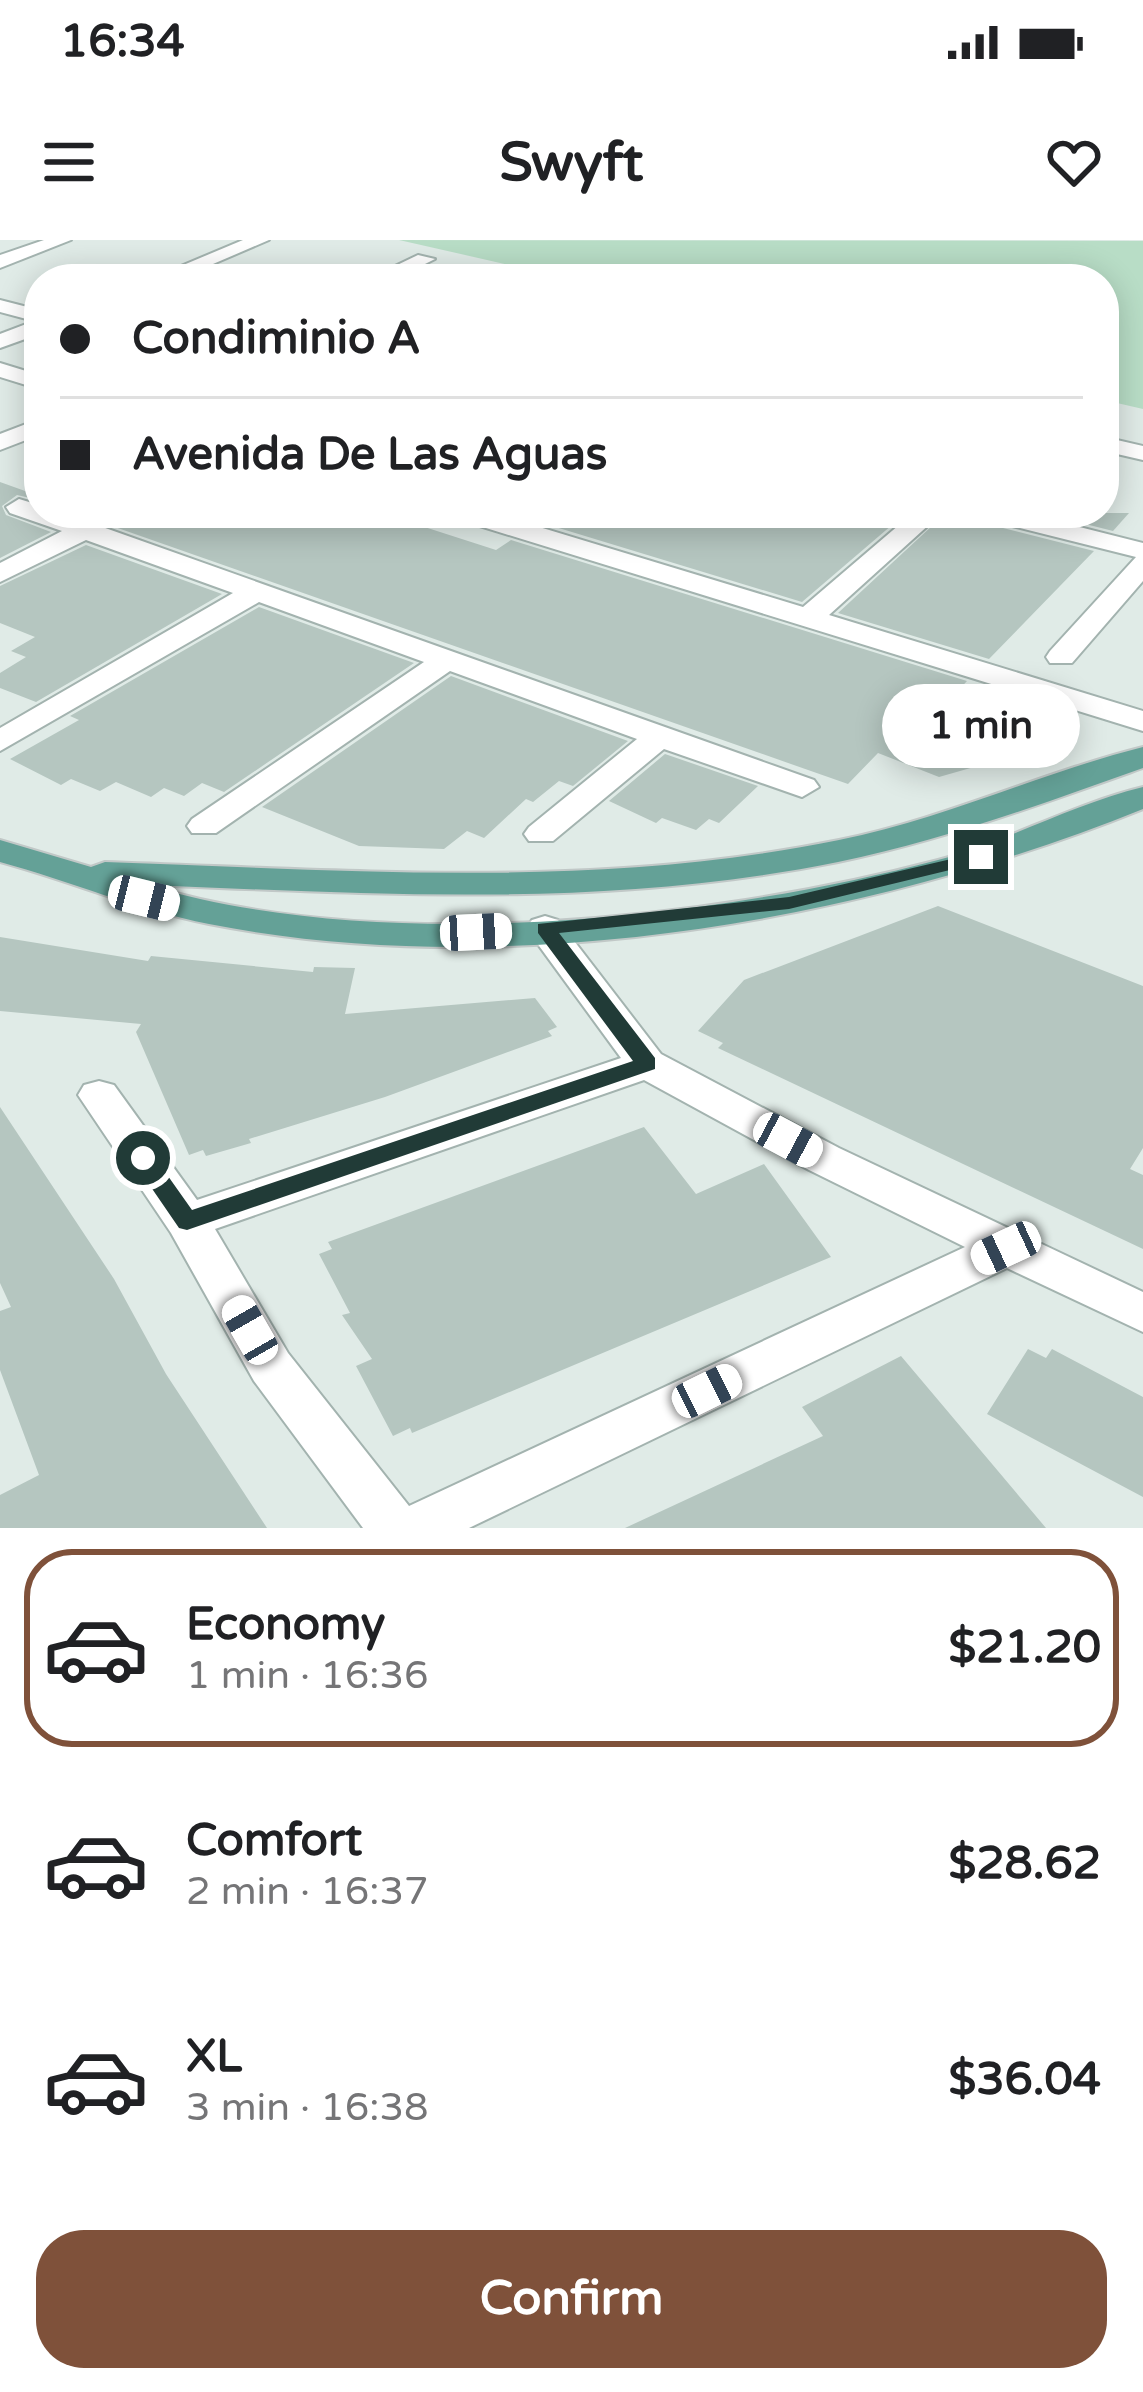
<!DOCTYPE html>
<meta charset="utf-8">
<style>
body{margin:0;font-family:"Varela Round",sans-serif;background:#f6f6f6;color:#202124;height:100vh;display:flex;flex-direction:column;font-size:45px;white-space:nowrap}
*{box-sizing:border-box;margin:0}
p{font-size:39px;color:#757577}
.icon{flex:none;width:66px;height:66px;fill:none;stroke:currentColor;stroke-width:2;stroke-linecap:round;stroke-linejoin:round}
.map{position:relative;height:1288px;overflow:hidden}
.drawer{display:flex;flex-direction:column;background:#fff;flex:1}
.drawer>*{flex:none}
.guide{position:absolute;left:24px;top:24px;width:1095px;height:264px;border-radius:48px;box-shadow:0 6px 30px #0003;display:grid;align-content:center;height:264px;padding:0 36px;background:#fff}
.end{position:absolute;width:54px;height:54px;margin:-27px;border:15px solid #213b37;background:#fff;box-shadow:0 0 0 6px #fff}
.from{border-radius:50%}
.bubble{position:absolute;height:84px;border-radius:42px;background:#fff;box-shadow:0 6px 30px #0003;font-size:39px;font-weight:700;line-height:84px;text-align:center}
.car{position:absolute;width:36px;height:72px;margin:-36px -18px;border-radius:15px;box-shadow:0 0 9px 3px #0007;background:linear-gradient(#fff 24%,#345 0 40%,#fff 0 76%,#345 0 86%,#fff 0)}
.guide b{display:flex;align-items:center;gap:42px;height:114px;font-size:45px}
.guide b+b{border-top:3px solid #e0e0e0}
.guide i{width:30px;height:30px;background:#202124}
ul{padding:21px 0 0;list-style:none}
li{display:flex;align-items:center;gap:36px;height:198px;margin:0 24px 18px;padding:0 12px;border:6px solid transparent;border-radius:48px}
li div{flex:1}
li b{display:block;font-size:45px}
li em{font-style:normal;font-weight:700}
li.current{border-color:#7f513a}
li>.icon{width:108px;height:108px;stroke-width:1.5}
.button{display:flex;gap:24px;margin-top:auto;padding:24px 36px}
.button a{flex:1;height:138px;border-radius:48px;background:#7f513a;color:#fff;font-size:48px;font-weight:700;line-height:138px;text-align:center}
.status{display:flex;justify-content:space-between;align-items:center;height:84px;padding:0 60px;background:#fff;direction:ltr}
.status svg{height:33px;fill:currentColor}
header{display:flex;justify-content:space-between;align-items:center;height:156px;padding:0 36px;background:#fff;font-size:54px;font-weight:700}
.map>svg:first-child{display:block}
</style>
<div class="status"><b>16:34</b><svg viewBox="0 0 49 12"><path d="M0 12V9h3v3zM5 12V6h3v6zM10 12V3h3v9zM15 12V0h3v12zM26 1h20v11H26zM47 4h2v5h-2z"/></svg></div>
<header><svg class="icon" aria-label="menu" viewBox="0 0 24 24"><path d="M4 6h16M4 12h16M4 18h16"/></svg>Swyft<svg class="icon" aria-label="heart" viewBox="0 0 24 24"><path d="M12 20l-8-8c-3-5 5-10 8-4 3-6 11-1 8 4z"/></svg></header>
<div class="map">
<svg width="1143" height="1288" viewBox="0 0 1143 1288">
<rect width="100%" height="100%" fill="#e0ebe7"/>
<polygon fill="#b8ddc6" points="399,0 1143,1 1143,169 1104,160 1104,39 571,39"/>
<g fill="#b5c6c0">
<polygon points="0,242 39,256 39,260 17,255 2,266 6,275 51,292 0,318"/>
<polygon points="75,273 381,273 496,310 511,300 967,441 955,454 1045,483 1016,515 939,537 878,513 848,544"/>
<polygon points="554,273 645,273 647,283 659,288 681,273 906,273 802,362 539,282"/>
<polygon points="946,273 976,273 983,283 1094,311 989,419 838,373"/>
<polygon points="1042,273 1129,273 1113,291"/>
<polygon points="86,305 222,354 36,462 0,448 0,433 26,417 11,411 35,397 0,383 0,346"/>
<polygon points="259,367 414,423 224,552 202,543 184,556 164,548 151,557 116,542 100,551 71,539 61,545 10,519 79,480 70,476"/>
<polygon points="451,436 628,501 573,546 559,541 533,562 526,559 484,598 467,591 444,609 359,606 262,567"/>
<polygon points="665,514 758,546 719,583 709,579 696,590 662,578 656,583 609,561"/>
<polygon points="938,666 1143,746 1143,908 1130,929 1143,935 1143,1009 718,808 723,803 698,791 744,740"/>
<polygon points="0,697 148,721 151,716 313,732 314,727 355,728 345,774 535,758 557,787 548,791 552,796 385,857 249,899 251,903 206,916 203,910 189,915 136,792 141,784 0,771"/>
<polygon points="0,867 114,1039 166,1134 267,1288 0,1288 0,1255 39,1235 0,1130 0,1071 11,1067 0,1043"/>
<polygon points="644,887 696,954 764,924 831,1017 412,1193 410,1188 393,1196 356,1126 372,1119 342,1075 350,1073 319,1014 332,1009 328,1002"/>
<polygon points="1028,1109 1046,1118 1052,1109 1143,1157 1143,1257 987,1174"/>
<polygon points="901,1116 1046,1288 625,1288 823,1196 802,1167"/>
</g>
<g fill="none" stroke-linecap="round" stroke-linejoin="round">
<defs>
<g id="minor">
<polygon points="44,0 71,0 0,28 0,15"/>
<polygon points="243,0 269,0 178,39 150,39"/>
<polygon points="418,15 435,19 395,39 368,39"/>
<polygon points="0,60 39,70 39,94 0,108 0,94 34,81 0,72"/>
<polygon points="0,123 39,135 39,149 0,137"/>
<polygon points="39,179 39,195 0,210 0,194"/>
<polygon points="1104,197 1143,206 1143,220 1104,211"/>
<polygon points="19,259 39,265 39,273 61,273 94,284 814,540 819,547 802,557 664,509 553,601 529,601 524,594 529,587 637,499 450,431 216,593 192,593 187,586 192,579 424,422 259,362 0,511 0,488 233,353 86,300 0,342 0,323 62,291 10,273 6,267"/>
<polygon points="453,273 493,273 803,367 913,273 942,273 829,375 1143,471 1143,491 457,279"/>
<polygon points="649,273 677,273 660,284 651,282"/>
<polygon points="980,273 1024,273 1143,303 1143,341 1072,423 1050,423 1046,417 1050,411 1136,317 984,279"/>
<path d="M545 676 558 680 661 814 839 908 1143 1052V1092L1007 1028 469 1288H363L254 1141 171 993 78 855 84 845 99 841 114 845 197 960 621 818 526 688 532 680ZM644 840 809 930 965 1007 409 1266 288 1113 215 989Z"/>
</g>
<path id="major" d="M1143 507V528C1042 564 943 600 838 622 605 669 382 654 147 645 378 715 706 681 938 620 1008 601 1073 564 1143 547V569C863 682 509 743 209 684 137 670 70 641 0 622V600L91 627 105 622C352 630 595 650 839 600 944 579 1040 533 1143 507Z"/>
</defs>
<use href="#minor" stroke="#a3b3af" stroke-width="4"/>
<use href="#major" stroke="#c1c8c7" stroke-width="4"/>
<use href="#minor" fill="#fff" fill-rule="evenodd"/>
<use href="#major" fill="#64a197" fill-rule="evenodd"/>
</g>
<polygon fill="#213b37" points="981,612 987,613 987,621 789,669 559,693 655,818 655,829 187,990 179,988 131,918 135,912 151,912 192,970 633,821 538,693 538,684 789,657"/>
</svg>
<i class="end from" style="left:143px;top:918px"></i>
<i class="end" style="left:981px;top:617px"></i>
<div class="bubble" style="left:882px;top:444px;width:198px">1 min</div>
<i class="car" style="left:144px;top:658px;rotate:104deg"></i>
<i class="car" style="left:476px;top:692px;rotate:87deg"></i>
<i class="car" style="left:788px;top:900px;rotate:118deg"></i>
<i class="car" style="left:1006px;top:1008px;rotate:245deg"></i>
<i class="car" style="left:250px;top:1090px;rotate:330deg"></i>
<i class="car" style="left:707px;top:1151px;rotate:64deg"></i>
<div class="guide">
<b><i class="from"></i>Condiminio A</b>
<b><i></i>Avenida De Las Aguas</b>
</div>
</div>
<section class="drawer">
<ul>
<li class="current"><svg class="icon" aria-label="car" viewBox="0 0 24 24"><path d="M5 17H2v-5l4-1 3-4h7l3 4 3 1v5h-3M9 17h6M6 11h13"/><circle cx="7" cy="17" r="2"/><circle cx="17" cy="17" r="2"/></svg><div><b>Economy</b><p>1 min · 16:36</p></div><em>$21.20</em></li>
<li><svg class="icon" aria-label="car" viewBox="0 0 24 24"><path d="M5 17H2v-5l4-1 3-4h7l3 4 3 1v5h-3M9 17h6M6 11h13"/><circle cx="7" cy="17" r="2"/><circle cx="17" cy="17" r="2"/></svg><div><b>Comfort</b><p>2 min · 16:37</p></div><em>$28.62</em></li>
<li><svg class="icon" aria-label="car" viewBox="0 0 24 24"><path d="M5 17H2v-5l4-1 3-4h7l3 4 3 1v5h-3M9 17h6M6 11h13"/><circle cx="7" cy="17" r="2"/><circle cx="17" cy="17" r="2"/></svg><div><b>XL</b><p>3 min · 16:38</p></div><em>$36.04</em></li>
</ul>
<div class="button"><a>Confirm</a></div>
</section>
